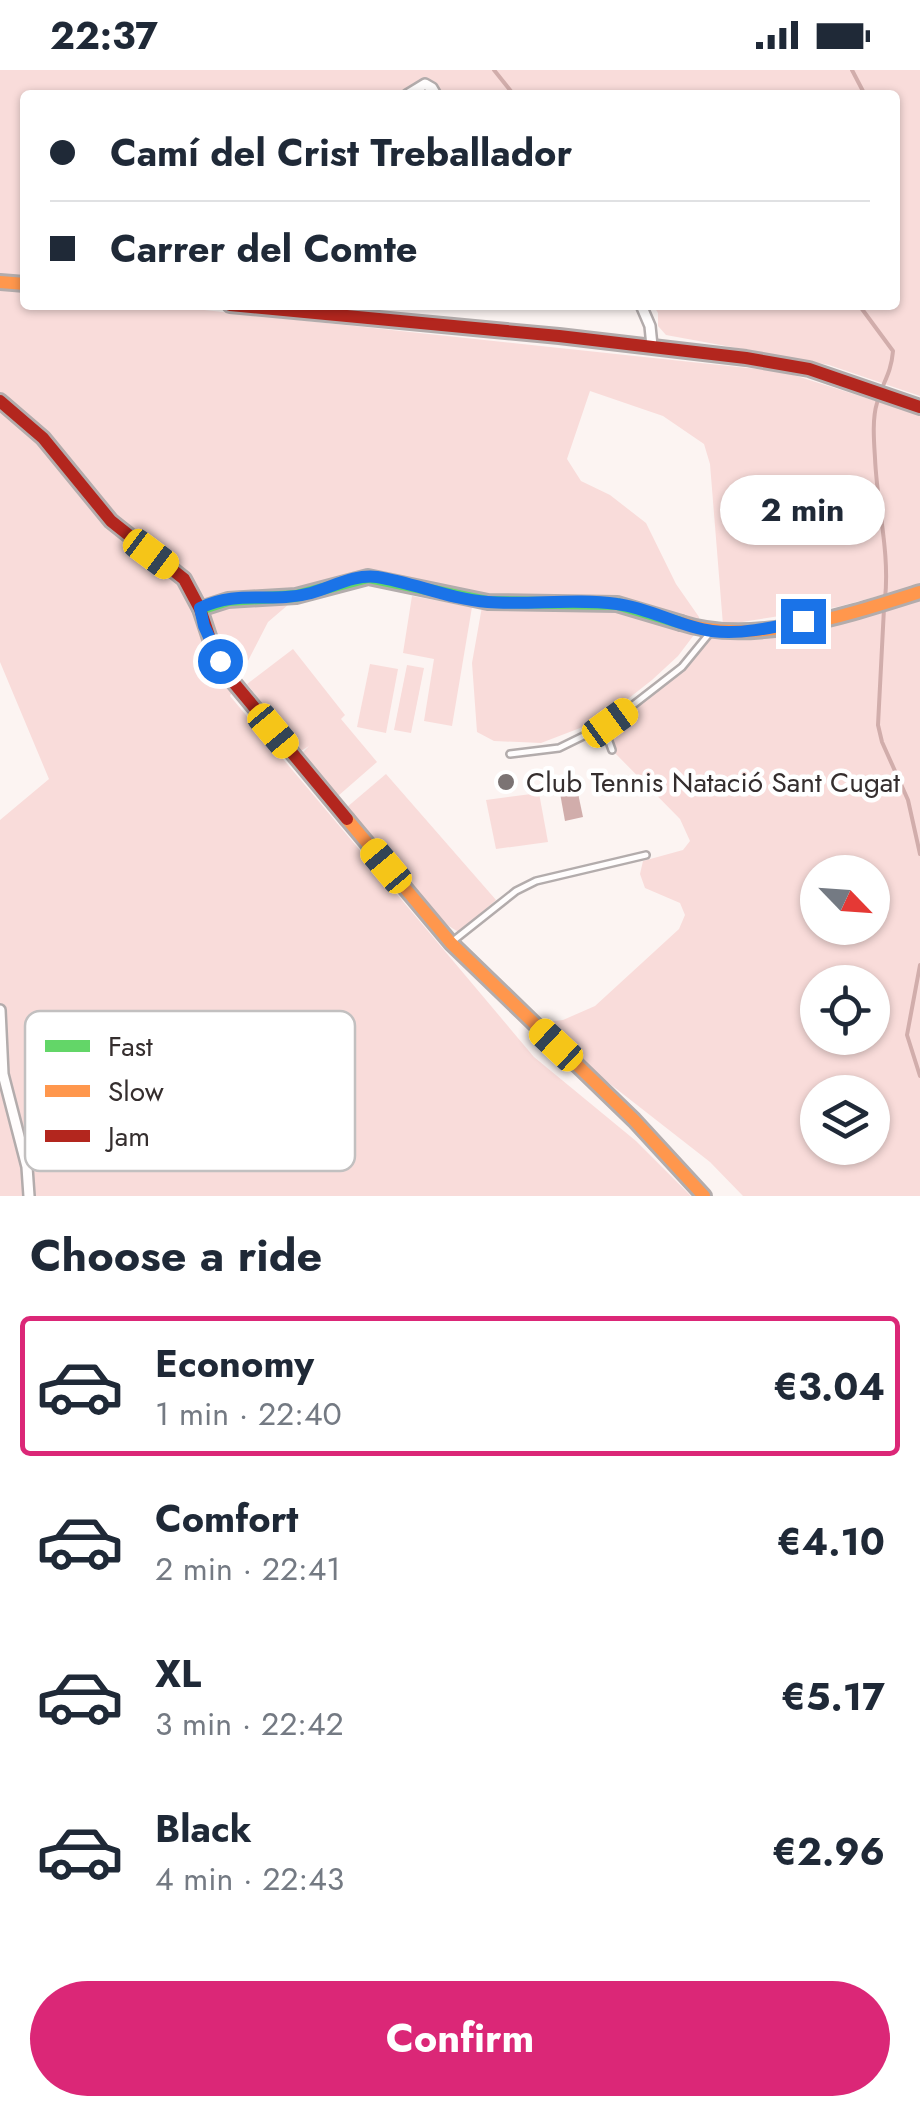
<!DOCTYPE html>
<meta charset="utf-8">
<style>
body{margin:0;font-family:Jost,sans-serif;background:#f6f6f7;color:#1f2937;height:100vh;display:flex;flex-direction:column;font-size:38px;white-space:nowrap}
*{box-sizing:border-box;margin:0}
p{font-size:32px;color:#747a83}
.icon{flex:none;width:55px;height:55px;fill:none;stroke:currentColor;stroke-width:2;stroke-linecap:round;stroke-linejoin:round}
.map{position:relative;height:1126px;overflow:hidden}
.sheet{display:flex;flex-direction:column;background:#fff;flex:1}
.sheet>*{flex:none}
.top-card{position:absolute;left:20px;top:20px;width:880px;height:220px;border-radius:10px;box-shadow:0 2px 8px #0004;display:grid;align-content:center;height:220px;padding:0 30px;background:#fff}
.needle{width:65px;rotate:115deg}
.fabs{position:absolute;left:800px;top:785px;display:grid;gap:20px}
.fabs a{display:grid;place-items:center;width:90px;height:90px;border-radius:50%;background:#fff;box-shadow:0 2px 8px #0004;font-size:50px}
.end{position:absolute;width:45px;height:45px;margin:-22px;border:12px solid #1a73e8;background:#fff;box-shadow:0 0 0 5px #fff}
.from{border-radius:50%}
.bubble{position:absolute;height:70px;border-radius:35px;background:#fff;box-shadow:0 2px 8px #0004;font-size:32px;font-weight:700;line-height:70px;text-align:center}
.car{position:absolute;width:30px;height:60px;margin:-30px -15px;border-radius:12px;box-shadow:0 0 8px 2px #0007;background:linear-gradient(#f5c518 24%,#345 0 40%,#f5c518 0 76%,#345 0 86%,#f5c518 0)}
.top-card b{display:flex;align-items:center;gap:35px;height:95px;font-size:38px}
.top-card b+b{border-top:2px solid #e0e1e3}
.top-card i{width:25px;height:25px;background:#1f2937}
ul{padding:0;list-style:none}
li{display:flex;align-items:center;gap:30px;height:140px;margin:0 20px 15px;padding:0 10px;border:5px solid transparent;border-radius:10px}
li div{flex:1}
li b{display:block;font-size:38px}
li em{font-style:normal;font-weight:700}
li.selected{border-color:#db2777}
li>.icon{width:90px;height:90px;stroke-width:1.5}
h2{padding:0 30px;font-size:45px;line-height:120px}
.action{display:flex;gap:20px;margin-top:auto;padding:20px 30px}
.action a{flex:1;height:115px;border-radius:60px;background:#db2777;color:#fff;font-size:40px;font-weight:700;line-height:115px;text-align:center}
.status{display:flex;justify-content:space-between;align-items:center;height:70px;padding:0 50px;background:#fff;direction:ltr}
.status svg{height:28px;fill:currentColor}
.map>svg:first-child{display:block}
</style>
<div class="status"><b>22:37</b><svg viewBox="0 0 49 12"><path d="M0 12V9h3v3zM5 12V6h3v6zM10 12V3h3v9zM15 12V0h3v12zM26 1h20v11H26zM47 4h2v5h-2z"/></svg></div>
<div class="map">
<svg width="920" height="1126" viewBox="0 0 920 1126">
<rect width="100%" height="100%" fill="#fcf4f2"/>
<g fill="#f9dcda" fill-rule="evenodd">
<polygon points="0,0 920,0 920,326 829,295 666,265 658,256 658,243 653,235 895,235 895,25 25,25 25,235 157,235 784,302 920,345 920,515 837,537 723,555 710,394 704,374 663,346 590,321 567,389 581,411 610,425 646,453 676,514 699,547 700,557 678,586 652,610 601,650 541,673 494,671 477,662 472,593 483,531 374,507 310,516 268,552 230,626 534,987 636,1071 691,1126 0,1126 0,750 49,709 0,592"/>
<path d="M920 521V1126H743L710 1092 532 953 563 950 595 936 679 859 685 845 680 833 645 818 640 804 643 791 683 780 690 771 680 749 612 680 607 666 610 653 682 597 712 561 767 558ZM818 802H872V858H818ZM818 912H872V968H818ZM818 1022H872V1078H818Z"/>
<polygon points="412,526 472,537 452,656 424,651 434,589 403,583"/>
<polygon points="293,579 345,645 341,649 377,692 338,726 302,683 309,676 301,681 247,614"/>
<polygon points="370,594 398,599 386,663 357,657"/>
<polygon points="407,595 424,598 411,663 394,660"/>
<path d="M386 704 496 830 459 862C426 846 371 769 346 738Z"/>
<polygon points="539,723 548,772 496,779 486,730"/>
</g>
<polygon fill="#d1adab" points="575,709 583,747 565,751 558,712"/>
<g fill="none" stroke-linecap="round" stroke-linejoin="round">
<g stroke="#d1adab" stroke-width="4">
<polyline points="494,0 514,25"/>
<polyline points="852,0 865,25"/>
<path d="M859 235 893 281C891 305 882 313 877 333 872 349 874 372 875 388 877 436 890 482 885 529"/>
<polyline points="884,538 878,655 882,672 908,730 920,784"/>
<polyline points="920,895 907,965 920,1006"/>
</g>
<defs>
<g id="lane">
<polyline points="612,680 607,666 610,653 682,597 709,564"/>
<polyline points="510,684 559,678 610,653"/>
<polyline points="453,871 516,821 536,811 646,785"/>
</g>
<g id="street">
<polyline points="407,25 425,14 432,18 436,25"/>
<polyline points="641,235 650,256 652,276"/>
<polyline points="0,940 3,1004 27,1097 29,1126"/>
</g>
<polyline id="fast" points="200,539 228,530 296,526 368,507 488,532 617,534 681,553"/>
<g id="slow">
<polyline points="0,212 25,214"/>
<path d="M681 553C753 577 850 544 920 522"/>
<polyline points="347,749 451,873 634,1050 704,1126"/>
</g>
<g id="jam">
<polyline points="230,235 559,266 746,288 809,299 920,337"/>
<polyline points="0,331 43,368 111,451 184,509 200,539 212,575 234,613 347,749"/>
</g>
</defs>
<use href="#lane" stroke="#b3acac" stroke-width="10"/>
<use href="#street" stroke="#b3acac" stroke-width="14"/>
<use href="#fast" stroke="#b3acac" stroke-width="18"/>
<use href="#slow" stroke="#b3acac" stroke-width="18"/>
<use href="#jam" stroke="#b3acac" stroke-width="18"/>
<use href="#lane" stroke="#fffdfd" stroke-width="5"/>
<use href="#street" stroke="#fffdfd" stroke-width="9"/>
<use href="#fast" stroke="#63d668" stroke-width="12"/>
<use href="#slow" stroke="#ff974d" stroke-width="12"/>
<use href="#jam" stroke="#b3261e" stroke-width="12"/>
</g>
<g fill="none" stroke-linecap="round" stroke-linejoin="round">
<path stroke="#1a73e8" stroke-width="12" d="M220 591 204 556 200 538C238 519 271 534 311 523 333 517 354 504 377 507 415 513 449 529 488 532 530 535 577 528 617 534 650 538 680 557 712 561 741 565 775 557 803 551"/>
</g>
<circle fill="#7b7373" stroke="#fff" stroke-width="4" cx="506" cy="712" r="10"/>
<g text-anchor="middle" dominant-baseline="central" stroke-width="9" stroke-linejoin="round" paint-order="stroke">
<g font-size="28" fill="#352e2e" stroke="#fff" text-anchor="start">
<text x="526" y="712">Club Tennis Natació Sant Cugat</text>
</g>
</g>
<rect x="25" y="941" width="330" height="160" rx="15" fill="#fff" stroke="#c2c0c0" stroke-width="2.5"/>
<rect x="45" y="970" width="45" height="12" fill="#63d668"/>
<rect x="45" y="1015" width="45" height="12" fill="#ff974d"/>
<rect x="45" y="1060" width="45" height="12" fill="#b3261e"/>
<g font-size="28" fill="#352e2e">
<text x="108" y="986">Fast</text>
<text x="108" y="1031">Slow</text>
<text x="108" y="1076">Jam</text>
</g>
</svg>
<div class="fabs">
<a><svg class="needle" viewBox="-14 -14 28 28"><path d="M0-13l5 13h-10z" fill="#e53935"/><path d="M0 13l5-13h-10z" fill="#747a83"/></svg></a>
<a><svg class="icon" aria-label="locate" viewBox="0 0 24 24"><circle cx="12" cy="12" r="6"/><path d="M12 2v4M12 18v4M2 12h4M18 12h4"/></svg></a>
<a><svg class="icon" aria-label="layers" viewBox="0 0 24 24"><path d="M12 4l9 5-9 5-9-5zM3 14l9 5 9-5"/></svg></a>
</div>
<i class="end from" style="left:220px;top:591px"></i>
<i class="end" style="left:803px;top:551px"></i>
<div class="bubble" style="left:720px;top:405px;width:165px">2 min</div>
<i class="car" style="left:151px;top:484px;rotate:127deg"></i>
<i class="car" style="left:610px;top:653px;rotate:54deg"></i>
<i class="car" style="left:273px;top:661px;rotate:140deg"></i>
<i class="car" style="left:386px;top:796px;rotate:320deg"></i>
<i class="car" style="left:556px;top:975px;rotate:313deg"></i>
<div class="top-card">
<b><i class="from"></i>Camí del Crist Treballador</b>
<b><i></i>Carrer del Comte</b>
</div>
</div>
<section class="sheet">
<h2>Choose a ride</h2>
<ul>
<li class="selected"><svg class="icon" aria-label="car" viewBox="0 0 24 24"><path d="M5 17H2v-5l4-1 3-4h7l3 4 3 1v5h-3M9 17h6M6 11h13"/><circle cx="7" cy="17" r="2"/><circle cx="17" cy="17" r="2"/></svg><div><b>Economy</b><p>1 min · 22:40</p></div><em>€3.04</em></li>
<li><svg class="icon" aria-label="car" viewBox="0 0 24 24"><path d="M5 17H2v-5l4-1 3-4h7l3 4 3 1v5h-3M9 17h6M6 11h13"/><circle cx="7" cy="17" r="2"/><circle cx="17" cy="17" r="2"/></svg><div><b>Comfort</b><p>2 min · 22:41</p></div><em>€4.10</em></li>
<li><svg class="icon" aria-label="car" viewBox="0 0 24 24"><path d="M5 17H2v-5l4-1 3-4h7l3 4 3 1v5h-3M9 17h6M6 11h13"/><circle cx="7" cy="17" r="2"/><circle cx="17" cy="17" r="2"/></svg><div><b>XL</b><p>3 min · 22:42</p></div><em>€5.17</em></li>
<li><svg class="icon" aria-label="car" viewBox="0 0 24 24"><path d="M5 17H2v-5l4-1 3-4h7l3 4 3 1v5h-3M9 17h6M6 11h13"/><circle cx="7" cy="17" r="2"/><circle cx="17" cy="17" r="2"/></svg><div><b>Black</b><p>4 min · 22:43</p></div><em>€2.96</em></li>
</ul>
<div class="action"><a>Confirm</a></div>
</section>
